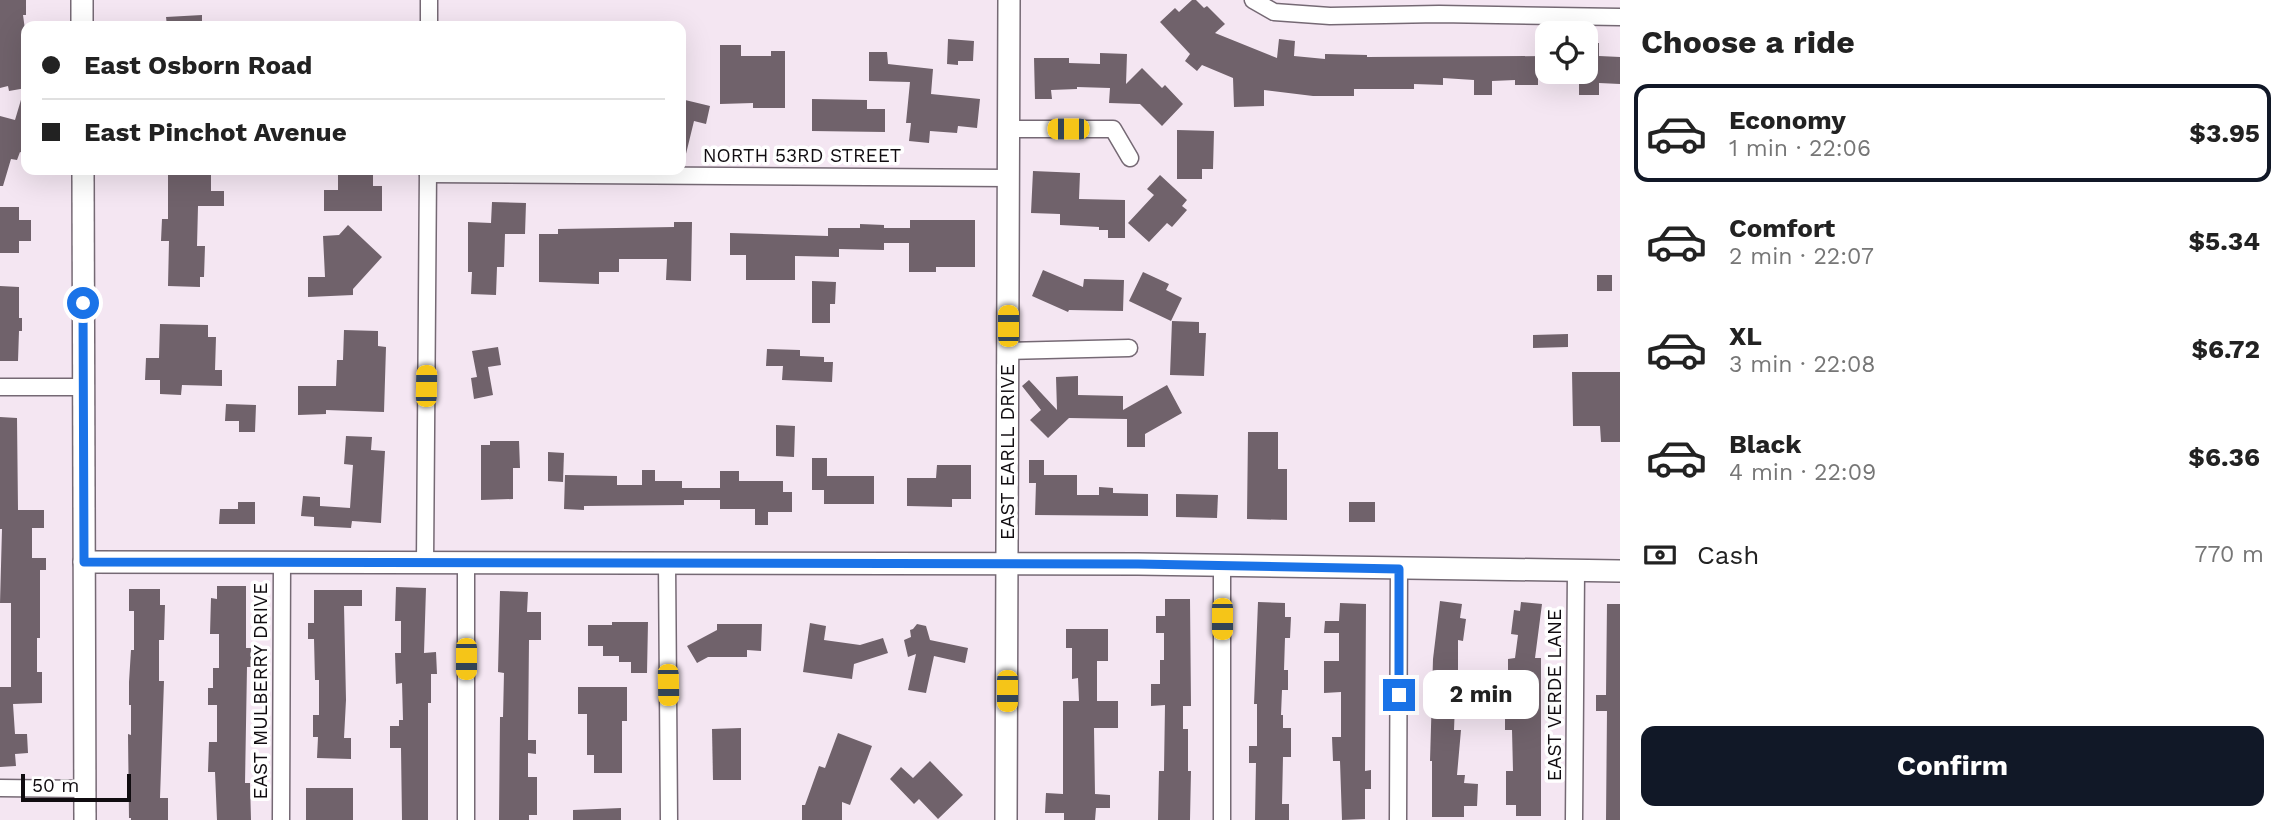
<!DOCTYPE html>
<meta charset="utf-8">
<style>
body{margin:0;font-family:"Work Sans",sans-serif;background:#f2f2f2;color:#222;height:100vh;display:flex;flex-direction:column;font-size:26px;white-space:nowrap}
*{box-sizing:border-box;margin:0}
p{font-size:23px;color:#767676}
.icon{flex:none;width:38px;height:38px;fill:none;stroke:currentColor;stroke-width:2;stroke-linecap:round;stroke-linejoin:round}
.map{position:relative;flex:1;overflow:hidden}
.details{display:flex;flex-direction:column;background:#fff;width:665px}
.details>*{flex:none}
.top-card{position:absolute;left:21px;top:21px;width:665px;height:154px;border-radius:14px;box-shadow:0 7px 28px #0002;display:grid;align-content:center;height:154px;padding:0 21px;background:#fff}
.tools{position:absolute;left:1535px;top:21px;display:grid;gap:14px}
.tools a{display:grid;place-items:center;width:63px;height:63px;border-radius:14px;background:#fff;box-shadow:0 7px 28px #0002;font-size:35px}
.scale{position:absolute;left:21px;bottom:18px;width:110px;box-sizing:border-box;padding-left:7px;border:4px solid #100c10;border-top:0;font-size:19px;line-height:24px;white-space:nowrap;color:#100c10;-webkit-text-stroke:5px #fff;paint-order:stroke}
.end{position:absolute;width:32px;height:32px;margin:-16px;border:9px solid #1a73e8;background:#fff;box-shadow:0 0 0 4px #fff}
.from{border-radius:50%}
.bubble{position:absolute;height:49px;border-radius:14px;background:#fff;box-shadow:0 7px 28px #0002;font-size:23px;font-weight:700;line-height:49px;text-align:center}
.car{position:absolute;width:21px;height:42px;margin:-21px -10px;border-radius:9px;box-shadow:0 0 5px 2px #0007;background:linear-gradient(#f5c518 24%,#345 0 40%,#f5c518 0 76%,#345 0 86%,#f5c518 0)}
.top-card b{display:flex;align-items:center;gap:24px;height:66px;font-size:26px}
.top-card b+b{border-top:2px solid #e0e0e0}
.top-card i{width:18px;height:18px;background:#222}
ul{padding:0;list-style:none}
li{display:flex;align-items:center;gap:21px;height:98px;margin:0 14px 10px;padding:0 7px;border:4px solid transparent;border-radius:14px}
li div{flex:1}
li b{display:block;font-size:26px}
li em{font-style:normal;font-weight:700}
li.on{border-color:#111827}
li>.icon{width:63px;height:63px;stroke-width:1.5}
h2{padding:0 21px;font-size:32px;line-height:84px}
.pay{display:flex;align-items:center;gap:18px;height:77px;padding:0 21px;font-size:26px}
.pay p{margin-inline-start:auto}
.cta{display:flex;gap:14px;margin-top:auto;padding:14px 21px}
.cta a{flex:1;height:80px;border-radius:14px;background:#111827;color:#fff;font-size:28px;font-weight:700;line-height:80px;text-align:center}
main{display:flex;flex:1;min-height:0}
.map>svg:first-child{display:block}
</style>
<main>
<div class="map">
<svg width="1620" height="820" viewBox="0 0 1620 820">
<rect width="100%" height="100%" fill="#f4e6f2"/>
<g fill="#70626b">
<polygon points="0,0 26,0 26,15 23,15 26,37 26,88 9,91 8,86 0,88"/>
<polygon points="1192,0 1196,0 1204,8 1207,6 1225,24 1215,33 1277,58 1279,39 1295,41 1294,56 1325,59 1325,54 1367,55 1367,57 1547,56 1547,78 1538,78 1538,85 1515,85 1515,80 1492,81 1492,95 1474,95 1474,80 1443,78 1443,85 1414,84 1414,89 1354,89 1354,96 1313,96 1264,90 1264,106 1234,107 1233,78 1202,65 1197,71 1185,61 1190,54 1160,22 1175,8 1179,12"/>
<polygon points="202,15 202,26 167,26 166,17"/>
<polygon points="948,39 974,41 973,61 958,61 958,65 947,64"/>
<polygon points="1588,43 1599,43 1599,56 1620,57 1620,84 1599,83 1599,95 1579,95 1579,72 1586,72"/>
<polygon points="720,45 741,45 741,56 771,56 771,51 785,51 785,108 753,108 753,103 720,104"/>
<polygon points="869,52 887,52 888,64 933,69 931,94 980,99 977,128 958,126 957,133 930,131 929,143 909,141 911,123 906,123 910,82 869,81"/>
<polygon points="1100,53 1127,54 1126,84 1142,68 1162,88 1165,85 1183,104 1162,126 1140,104 1109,103 1110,88 1077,87 1077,89 1051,90 1052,99 1035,99 1034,58 1069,58 1069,63 1100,64"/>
<polygon points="23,93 26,93 26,154 20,152 17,160 11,159 3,186 0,186 0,116 15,120"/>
<polygon points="681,99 710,106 706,124 694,121 685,158 681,157"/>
<polygon points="812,99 867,100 867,109 885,109 885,132 812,131"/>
<polygon points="1177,130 1214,131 1213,169 1202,169 1202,179 1177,179"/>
<polygon points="168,170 211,170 211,191 224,191 224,206 198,206 197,246 205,246 204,277 200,277 200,287 168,286 169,241 161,241 162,219 168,219"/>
<polygon points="338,170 373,170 373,186 382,186 382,211 324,211 324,190 338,190"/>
<polygon points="1033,171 1080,173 1079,199 1125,200 1125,238 1108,238 1108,230 1099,230 1099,227 1060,225 1060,214 1031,213"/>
<polygon points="1160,175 1187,200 1182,206 1187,210 1172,227 1167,223 1149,242 1128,223 1154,195 1147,189"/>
<polygon points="492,202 526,203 525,234 505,234 504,267 497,267 496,295 471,294 472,272 468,272 468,222 491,223"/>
<polygon points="0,207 19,207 19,220 31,220 31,241 19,241 19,253 0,253"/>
<polygon points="910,220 975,220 975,267 936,267 936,272 909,272 909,243 884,243 884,250 839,249 839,257 795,256 795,280 746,280 746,255 730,255 730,233 828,236 828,228 860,228 860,224 884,225 884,228 910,228"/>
<polygon points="674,222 692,222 691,281 666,280 667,259 619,259 619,272 599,272 599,284 539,282 539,234 558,234 558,229 674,227"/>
<polygon points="348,225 382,257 353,289 353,295 308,297 308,277 325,277 323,236 339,235"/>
<polygon points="1043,270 1083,287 1084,279 1124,280 1123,311 1069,310 1068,312 1032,296"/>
<polygon points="1143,272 1169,284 1166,290 1182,298 1171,321 1129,301"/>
<rect x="1597" y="275" width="15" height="16"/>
<polygon points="812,281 836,282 835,304 830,304 830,323 812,323"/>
<polygon points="0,286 19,287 19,318 22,318 22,331 19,331 18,361 0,361"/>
<polygon points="1172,321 1199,322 1199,333 1206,333 1204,376 1170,375"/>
<polygon points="160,324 208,325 208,337 216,337 215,370 222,370 222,386 182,385 181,395 160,394 160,380 145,380 146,358 159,358"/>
<polygon points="344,330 378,331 378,346 386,347 384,412 326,410 326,414 298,415 298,386 336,386 337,360 343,360"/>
<polygon points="1568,334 1568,347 1533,348 1533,335"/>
<polygon points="498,347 501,365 488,367 493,395 474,399 471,378 477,377 472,351"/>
<polygon points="767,349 800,350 800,356 824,357 824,362 833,362 832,382 782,380 783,366 766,366"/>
<polygon points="1572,372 1620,372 1620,442 1601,442 1600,426 1573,426"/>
<polygon points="1078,376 1078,395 1123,396 1123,410 1167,385 1182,413 1145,434 1145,447 1127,447 1127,419 1069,418 1048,438 1030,420 1041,410 1022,386 1029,380 1057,410 1056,377"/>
<polygon points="226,404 256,405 255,432 239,432 239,421 225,421"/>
<polygon points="0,417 17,418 18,510 44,510 44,528 32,528 32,558 46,558 46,570 40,570 40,638 37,638 37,672 42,672 42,703 13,704 15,734 27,734 28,753 15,754 16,766 0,767 0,687 11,687 11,603 0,603 2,529 0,529"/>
<polygon points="776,425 795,426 794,457 776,456"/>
<polygon points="1248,432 1278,432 1278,469 1287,469 1287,520 1247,519"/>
<polygon points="346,436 372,437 371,450 385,451 381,523 352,521 351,528 314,526 314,517 301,516 303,496 320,497 320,506 350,508 353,465 344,464"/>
<polygon points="490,441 519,441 520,468 513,468 513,499 481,500 481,445 490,445"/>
<polygon points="548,452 564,453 563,482 548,481"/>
<polygon points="812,458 827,458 827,476 874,476 874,504 824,504 824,490 812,490"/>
<polygon points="1029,460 1044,460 1044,475 1077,475 1077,495 1099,495 1099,487 1113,488 1113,493 1148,494 1148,516 1035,515 1036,483 1029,483"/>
<polygon points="937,465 971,465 971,499 952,499 952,507 907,506 907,478 936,478"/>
<polygon points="642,470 655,470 655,481 682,481 682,488 720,488 720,471 739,471 739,481 783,481 783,492 792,492 792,512 768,512 768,525 755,525 755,509 720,509 720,500 684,500 684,505 584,506 584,510 564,509 565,475 617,476 617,485 642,485"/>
<polygon points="1176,494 1218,495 1217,518 1176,517"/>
<polygon points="238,502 255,502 255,524 219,524 220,509 238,509"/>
<rect x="1349" y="502" width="26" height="20"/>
<polygon points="217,586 246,586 246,648 251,648 251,667 247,667 245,783 250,783 251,820 217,820 215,772 208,772 209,742 217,742 217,705 208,705 208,688 213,688 213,668 219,668 219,634 210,634 211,598 217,599"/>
<polygon points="396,587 426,588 424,653 436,652 437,674 431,674 431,703 428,703 428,820 402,820 401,748 390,748 390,726 399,726 399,720 403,720 402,683 396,684 395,653 401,653 401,621 395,621"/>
<polygon points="129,589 160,589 160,605 165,605 164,640 159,640 159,681 164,681 160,798 168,798 168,820 131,820 131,818 129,818 128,734 131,735 131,705 129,705 129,682 131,650 134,650 134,611 129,611"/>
<polygon points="314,590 362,590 362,606 344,606 346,700 344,738 351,738 351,759 317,758 318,737 313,737 313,715 319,715 319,680 315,680 314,639 308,639 308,623 314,623"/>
<polygon points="500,591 528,592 527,612 541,612 541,640 529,640 528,740 536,740 536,754 528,753 528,777 537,777 537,815 529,815 529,820 499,820 500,717 503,717 504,673 498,672"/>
<polygon points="1165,599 1190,599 1191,706 1183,706 1183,729 1188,729 1188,771 1191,771 1190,820 1158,820 1159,771 1164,771 1165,705 1151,706 1151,684 1160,684 1160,660 1164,660 1164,633 1156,633 1156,616 1165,616"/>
<polygon points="1440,601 1462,604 1460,618 1466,619 1463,641 1458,640 1458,672 1464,672 1464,686 1458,686 1458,704 1455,704 1454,730 1461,730 1457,775 1465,775 1464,783 1478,784 1477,806 1464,806 1464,817 1432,817 1432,761 1430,761 1433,659"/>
<polygon points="1258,602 1285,603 1285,617 1291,617 1290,638 1285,638 1284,670 1288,670 1288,690 1282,690 1281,715 1283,715 1283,728 1291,728 1291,757 1283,757 1282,804 1289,804 1289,820 1255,820 1256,763 1249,763 1249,746 1257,746 1257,704 1254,704"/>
<polygon points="1521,602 1542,604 1535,658 1541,658 1541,816 1516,816 1516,805 1506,805 1506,771 1513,771 1512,730 1505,730 1505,715 1516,715 1516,686 1508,686 1508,659 1515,658 1518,635 1511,634 1514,610 1520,611"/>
<polygon points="1340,603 1366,604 1365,771 1371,770 1371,789 1365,789 1365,819 1342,820 1340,761 1333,761 1332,737 1341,737 1341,692 1324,693 1324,661 1339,661 1339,633 1324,633 1325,621 1339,621"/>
<polygon points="1607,604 1620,604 1620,820 1606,820 1607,711 1596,711 1596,695 1606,695"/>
<polygon points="612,622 648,622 647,673 631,673 631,662 619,662 619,656 603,656 603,646 588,646 588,625 612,625"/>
<polygon points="810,623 826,626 824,640 860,645 883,638 888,653 854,664 852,679 803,672"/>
<polygon points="717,624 762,624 761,651 747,650 747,657 708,657 697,663 687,646 717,630"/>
<polygon points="917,624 926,626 930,640 968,648 965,663 934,656 926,693 908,690 916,654 908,657 904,640 911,637 910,630 913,629"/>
<polygon points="1066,629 1108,629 1108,661 1097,661 1097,701 1118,701 1118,728 1094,728 1095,794 1110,795 1110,808 1096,808 1095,820 1064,820 1064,813 1045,813 1046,793 1063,794 1063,701 1079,701 1078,678 1072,679 1072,648 1066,648"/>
<polygon points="578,687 627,687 627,721 622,721 622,773 594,773 594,755 587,755 587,714 578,714"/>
<polygon points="741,728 741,780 713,780 712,729"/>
<polygon points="838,733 872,746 850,805 842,802 842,820 802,820 802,805 805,805 819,766 825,768"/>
<polygon points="930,761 963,795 938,819 919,799 914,804 890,779 901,767 913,778"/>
<rect x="306" y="788" width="47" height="32"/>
<polygon points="621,808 621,820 573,820 573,810"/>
</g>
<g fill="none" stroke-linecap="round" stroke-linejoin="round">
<defs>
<g id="street">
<polyline points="1253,0 1274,12 1330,16 1439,14 1620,17"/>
<polyline points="429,26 429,0"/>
<polyline points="1008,129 1113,129 1130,158"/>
<polyline points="428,174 1008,178"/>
<polyline points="1008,351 1129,348"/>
<polyline points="0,387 83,387"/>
<polyline points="667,562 669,820"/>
<polyline points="425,563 428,170"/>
<polyline points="466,564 466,820"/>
<polyline points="0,788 85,789"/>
<polyline points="281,820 282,563"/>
<polyline points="1222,820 1222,566"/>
<polyline points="1398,820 1399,569"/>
<polyline points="1574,820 1576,571"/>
</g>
<g id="secondary">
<polyline points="82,0 82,26"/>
<polyline points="83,170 85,820"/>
<polyline points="84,562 1138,564 1620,571"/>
<polyline points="1006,820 1009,0"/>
</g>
</defs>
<use href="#street" stroke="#756974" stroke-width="19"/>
<use href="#secondary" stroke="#756974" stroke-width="24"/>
<use href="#street" stroke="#fff" stroke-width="16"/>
<use href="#secondary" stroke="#fff" stroke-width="21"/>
</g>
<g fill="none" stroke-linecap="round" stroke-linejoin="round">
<polyline stroke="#1a73e8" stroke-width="9" points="83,303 84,562 1138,564 1399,569 1399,695"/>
</g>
<g text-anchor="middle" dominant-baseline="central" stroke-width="7" stroke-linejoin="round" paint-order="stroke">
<g font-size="19" fill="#100c10" stroke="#fff">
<text x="802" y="155">NORTH 53RD STREET</text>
<text transform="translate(1007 452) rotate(-90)">EAST EARLL DRIVE</text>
<text transform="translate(260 691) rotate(-90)">EAST MULBERRY DRIVE</text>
<text transform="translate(1554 695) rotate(-90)">EAST VERDE LANE</text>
</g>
</g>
</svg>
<div class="tools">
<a><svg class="icon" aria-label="locate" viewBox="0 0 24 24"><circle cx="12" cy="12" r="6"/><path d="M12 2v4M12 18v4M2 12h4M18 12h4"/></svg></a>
</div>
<div class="scale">50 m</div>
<i class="end from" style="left:83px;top:303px"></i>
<i class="end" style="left:1399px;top:695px"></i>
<div class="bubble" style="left:1423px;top:670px;width:116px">2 min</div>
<i class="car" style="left:1068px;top:129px;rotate:270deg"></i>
<i class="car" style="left:1008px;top:326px;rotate:0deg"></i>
<i class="car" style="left:426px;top:386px;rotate:1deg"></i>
<i class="car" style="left:1222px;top:619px;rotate:180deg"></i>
<i class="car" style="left:466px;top:659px;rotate:180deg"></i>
<i class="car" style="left:668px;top:685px;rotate:179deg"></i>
<i class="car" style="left:1007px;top:691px;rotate:180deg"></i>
<div class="top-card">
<b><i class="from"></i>East Osborn Road</b>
<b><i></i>East Pinchot Avenue</b>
</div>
</div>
<section class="details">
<h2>Choose a ride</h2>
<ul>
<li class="on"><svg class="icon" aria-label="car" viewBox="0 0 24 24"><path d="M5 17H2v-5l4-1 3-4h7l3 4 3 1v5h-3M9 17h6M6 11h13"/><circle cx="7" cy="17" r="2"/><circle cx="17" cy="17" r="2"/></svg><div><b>Economy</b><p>1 min · 22:06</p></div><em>$3.95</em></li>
<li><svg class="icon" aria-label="car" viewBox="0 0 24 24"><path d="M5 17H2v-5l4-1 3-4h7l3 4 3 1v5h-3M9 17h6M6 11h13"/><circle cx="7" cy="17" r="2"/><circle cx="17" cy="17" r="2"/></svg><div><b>Comfort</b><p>2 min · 22:07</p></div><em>$5.34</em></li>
<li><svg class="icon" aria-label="car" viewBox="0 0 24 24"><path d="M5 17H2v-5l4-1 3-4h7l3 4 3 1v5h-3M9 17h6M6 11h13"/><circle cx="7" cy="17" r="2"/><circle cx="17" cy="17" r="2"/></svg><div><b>XL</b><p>3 min · 22:08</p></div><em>$6.72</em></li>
<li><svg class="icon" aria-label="car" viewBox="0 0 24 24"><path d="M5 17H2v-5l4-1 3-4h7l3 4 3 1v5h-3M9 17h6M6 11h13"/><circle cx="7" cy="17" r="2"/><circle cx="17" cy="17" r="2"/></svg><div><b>Black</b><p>4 min · 22:09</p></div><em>$6.36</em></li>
</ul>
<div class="pay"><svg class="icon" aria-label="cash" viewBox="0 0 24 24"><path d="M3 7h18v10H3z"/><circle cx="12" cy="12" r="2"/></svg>Cash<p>770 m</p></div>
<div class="cta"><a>Confirm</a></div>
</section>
</main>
